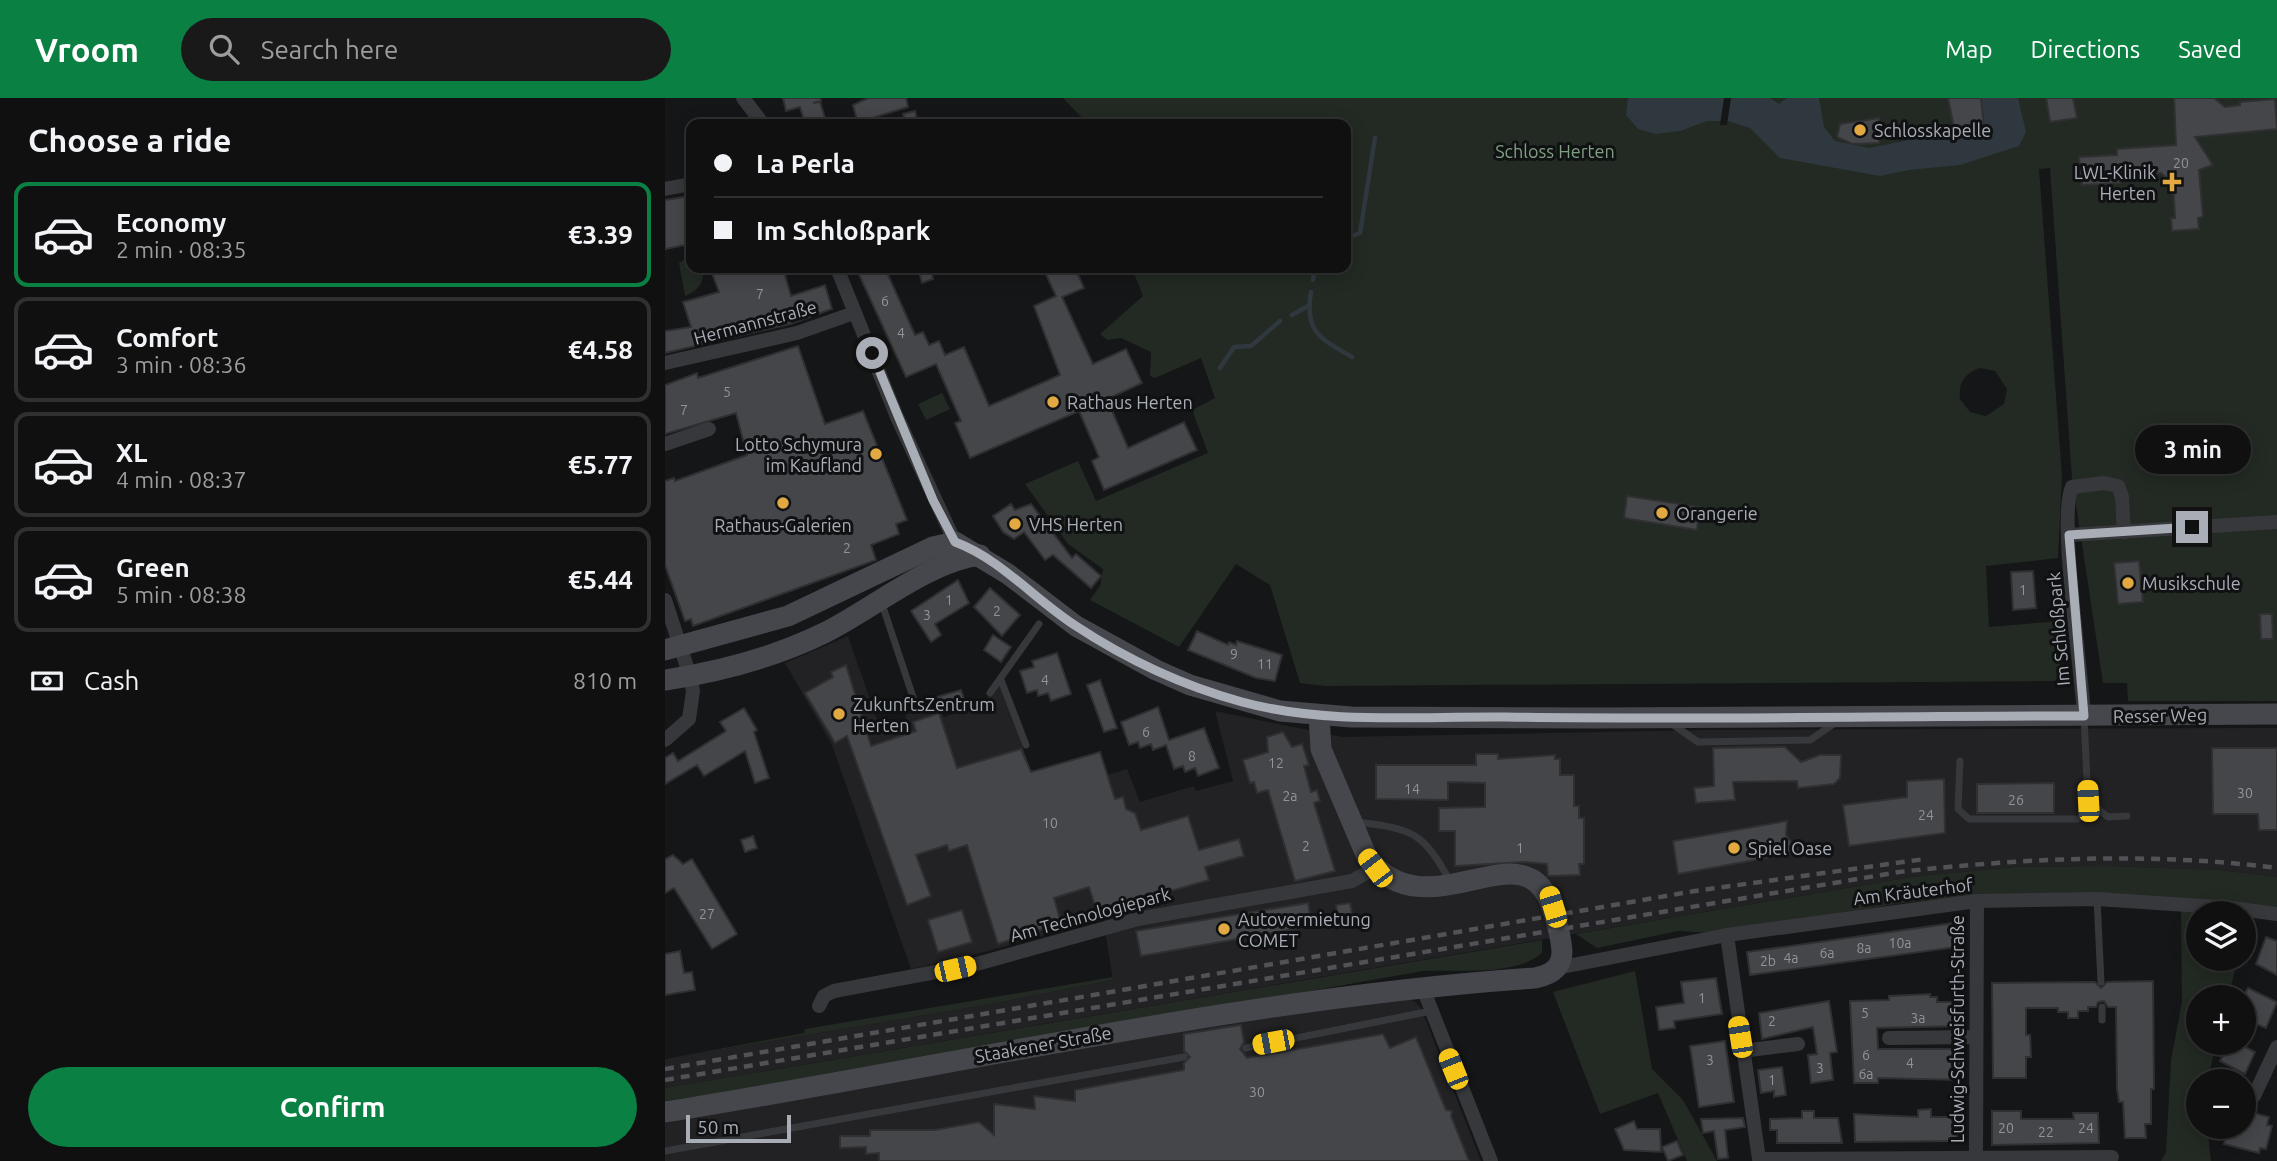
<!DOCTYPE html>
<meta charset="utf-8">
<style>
body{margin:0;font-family:Ubuntu,sans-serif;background:#19191a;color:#f1f3f6;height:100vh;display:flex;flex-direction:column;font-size:26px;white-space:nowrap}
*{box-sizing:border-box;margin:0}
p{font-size:23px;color:#9c9d9f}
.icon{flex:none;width:38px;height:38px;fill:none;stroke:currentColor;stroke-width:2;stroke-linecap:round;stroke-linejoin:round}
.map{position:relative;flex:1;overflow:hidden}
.side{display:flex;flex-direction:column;background:#101011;width:665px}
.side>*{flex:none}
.banner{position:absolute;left:21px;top:21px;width:665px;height:154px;border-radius:14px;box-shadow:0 4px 18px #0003,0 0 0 2px #303031;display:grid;align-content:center;height:154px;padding:0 28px;background:#101011}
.buttons{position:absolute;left:1521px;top:803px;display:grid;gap:14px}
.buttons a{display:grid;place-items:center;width:70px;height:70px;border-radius:50%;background:#101011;box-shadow:0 4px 18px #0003,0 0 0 2px #303031;font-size:35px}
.scale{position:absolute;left:21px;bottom:18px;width:105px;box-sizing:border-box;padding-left:7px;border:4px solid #a9adb6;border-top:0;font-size:19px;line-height:24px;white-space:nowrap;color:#a9adb6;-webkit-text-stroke:5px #101112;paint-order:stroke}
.end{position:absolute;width:32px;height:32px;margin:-16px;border:9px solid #a9adb6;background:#111;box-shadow:0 0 0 4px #111}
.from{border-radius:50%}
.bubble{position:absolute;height:49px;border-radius:24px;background:#101011;box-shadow:0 4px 18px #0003,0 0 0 2px #303031;font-size:23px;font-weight:600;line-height:49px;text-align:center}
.car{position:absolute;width:21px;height:42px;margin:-21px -10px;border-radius:9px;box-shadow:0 0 5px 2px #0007;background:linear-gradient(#f5c518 24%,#345 0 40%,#f5c518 0 76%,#345 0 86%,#f5c518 0)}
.banner b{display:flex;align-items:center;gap:24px;height:66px;font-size:26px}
.banner b+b{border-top:2px solid #303031}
.banner i{width:18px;height:18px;background:#f1f3f6}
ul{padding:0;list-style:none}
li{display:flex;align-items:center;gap:21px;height:105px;margin:0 14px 10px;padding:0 14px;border:4px solid #303031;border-radius:14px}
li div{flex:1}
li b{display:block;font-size:26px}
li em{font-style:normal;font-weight:600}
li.current{border-color:#0b8043}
li>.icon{width:63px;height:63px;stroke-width:1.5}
h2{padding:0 28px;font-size:32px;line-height:84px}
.pay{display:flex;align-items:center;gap:18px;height:77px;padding:0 28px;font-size:26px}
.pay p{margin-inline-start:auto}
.action{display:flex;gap:14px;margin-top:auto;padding:14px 28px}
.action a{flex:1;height:80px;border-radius:42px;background:#0b8043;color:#fff;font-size:28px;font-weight:600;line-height:80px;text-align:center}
header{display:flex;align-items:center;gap:42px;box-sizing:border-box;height:98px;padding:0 35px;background:#0b8043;color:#fff}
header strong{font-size:33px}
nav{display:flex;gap:38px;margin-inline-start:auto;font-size:24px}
.search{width:490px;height:63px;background:#19191a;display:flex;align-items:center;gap:18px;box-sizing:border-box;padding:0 24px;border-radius:38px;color:#9c9d9f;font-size:26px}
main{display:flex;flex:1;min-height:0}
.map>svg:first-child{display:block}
</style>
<header>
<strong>Vroom</strong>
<div class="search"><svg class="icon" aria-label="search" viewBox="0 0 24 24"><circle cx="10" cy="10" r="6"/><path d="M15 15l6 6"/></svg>Search here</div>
<nav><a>Map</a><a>Directions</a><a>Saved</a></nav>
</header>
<main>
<section class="side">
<h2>Choose a ride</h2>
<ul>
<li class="current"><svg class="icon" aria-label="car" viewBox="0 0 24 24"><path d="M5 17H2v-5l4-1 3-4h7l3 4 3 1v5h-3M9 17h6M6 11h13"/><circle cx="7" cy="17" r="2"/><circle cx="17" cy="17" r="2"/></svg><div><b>Economy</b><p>2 min · 08:35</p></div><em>€3.39</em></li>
<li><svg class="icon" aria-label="car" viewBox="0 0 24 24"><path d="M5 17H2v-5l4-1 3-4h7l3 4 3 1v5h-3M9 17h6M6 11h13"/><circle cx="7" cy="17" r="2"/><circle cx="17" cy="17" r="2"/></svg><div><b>Comfort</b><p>3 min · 08:36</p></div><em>€4.58</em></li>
<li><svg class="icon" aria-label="car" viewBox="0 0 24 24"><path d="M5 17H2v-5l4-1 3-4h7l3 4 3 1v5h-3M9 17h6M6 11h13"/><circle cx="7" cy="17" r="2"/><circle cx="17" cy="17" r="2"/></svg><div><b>XL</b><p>4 min · 08:37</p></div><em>€5.77</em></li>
<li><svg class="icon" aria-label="car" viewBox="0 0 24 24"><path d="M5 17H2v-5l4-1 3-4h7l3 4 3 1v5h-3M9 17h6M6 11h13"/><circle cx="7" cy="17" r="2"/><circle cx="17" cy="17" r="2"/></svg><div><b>Green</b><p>5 min · 08:38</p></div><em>€5.44</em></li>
</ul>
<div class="pay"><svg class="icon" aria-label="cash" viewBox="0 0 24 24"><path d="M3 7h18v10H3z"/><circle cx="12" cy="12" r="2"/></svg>Cash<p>810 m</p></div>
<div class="action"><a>Confirm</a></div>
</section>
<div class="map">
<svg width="1612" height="1063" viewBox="0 0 1612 1063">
<rect width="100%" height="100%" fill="#151617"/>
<g fill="#222224">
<polygon points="183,538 217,636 243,629 240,617 271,607 279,619 317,606 336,582 366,674 435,654 443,677 462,671 475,704 529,688 531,693 568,683 550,613 677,639 1040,632 1612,630 1612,779 1555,772 1441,768 1349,769 1246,779 0,990 0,961 326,906 448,882 438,821 308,857 246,871 167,647 120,565"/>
<polygon points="739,900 749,903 756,910 816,1063 0,1063 0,1024 568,922"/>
</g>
<g fill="#222a23" fill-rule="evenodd">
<path d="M398 0H1612V603H1463L1462 585H1438L1407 380 1385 70 1374 71 1397 378 1393 460 1321 468 1324 529 1395 523V576L1390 583 660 588 635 585 605 487 571 466 514 549 425 502 435 488 438 471 403 446 360 386 413 363 431 403 543 355 527 312 550 300 536 260 490 280 485 278 486 254 456 240 442 242 435 236 478 198 467 170H681V26H423ZM1315 270 1330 273 1342 291 1339 306 1321 318 1305 314 1295 301C1293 285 1300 275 1315 270Z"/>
<path d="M20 161H26V170H38C40 184 33 193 20 198L14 165Z"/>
<polygon points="277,295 285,311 261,322 253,306"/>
<polygon points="1441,768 1555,772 1612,779 1612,811 1313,797 1238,805 1048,835 1013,833 932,850 911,836 1246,779 1349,769"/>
<polygon points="1516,812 1560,815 1533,816 1533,861 1573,861 1563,899 1533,900 1533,945 1551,945 1543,983 1533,984 1533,1029 1542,1029 1546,1063 1496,1063 1501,1054 1506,962 1517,904"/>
<path d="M877 842V855C849 879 793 871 758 873L125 985 0 1003V990Z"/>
<polygon points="970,873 987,971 1018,1002 1052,1063 1022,1063 993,995 935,1016 888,894"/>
<polygon points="448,879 448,882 326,906 0,961 139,935 140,931"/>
</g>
<polygon fill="#30383f" points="963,0 1105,0 1114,6 1122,0 1154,0 1159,29 1170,43 1204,50 1319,27 1315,0 1353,0 1361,34 1354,48 1295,67 1244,72 1215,78 1115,60 1085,30 1063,23 1042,23 1015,33 991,36 973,31 961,17"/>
<polygon fill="#151617" points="1059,0 1066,0 1062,27 1055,27"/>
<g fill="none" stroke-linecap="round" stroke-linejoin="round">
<g stroke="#30383f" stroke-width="4.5">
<polyline points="687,138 695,135 710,40"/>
<polyline points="648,182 650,170"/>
<path d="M646 194C639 234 656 241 687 259"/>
<polyline points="627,217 643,208"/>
<polyline points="555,270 569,249 586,248 615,223"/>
</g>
</g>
<g fill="#45464a" stroke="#303033" stroke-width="2">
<polygon points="118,0 155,0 156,3 148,5 155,4 162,26 140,26 135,9 121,13"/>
<polygon points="203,0 241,0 243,9 210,19 212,26 193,26 188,7"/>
<polygon points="1283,0 1316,0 1319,27 1289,30"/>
<polygon points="1381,0 1408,0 1412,20 1385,24"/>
<polygon points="1509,0 1549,0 1560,9 1575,7 1575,4 1610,1 1612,31 1530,39 1548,67 1534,72 1538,119 1533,120 1534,131 1507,133 1506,120 1510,120 1508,85 1496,75 1454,78 1455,85 1417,87 1414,59 1452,57 1452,51 1511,47"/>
<polygon points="250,13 253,26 241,26 238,16"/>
<polygon points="1214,20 1214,26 1218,26 1218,37 1215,38 1214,45 1187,46 1172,39 1175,26"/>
<polygon points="26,98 26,141 20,147 0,151 0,102"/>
<polygon points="45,170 118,170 126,198 160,187 167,211 125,226 0,255 0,233 26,229 18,204 54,194"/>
<polygon points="191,170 220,170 250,237 258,234 264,247 274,243 280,257 299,249 324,308 395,277 369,208 391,198 378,170 410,170 419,190 397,199 428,266 461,251 477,285 442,301 463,350 519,324 532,352 439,392 427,363 434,359 414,313 305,360 290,325 296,323 271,266 241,279"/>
<polygon points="253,170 266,170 268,181 257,185"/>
<polygon points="133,248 160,326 198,313 242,422 231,426 234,436 206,447 211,462 28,528 26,521 20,523 0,467 0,383 9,380 10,383 82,357 71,315 0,336 0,287 32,275 33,280"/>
<polygon points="962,398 1035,409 1032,432 959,420"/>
<polygon points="346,406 350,412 366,406 407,460 411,456 436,478 426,490 388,457 380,462 359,434 349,441 338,434 328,418"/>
<polygon points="1474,463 1478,504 1453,506 1449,465"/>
<polygon points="1368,473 1371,510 1348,512 1346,474"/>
<polygon points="293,482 304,505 270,526 276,537 266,544 246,513"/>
<polygon points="325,490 355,517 337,538 309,509"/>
<polygon points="1595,516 1607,516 1608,541 1596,541"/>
<polygon points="532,533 563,547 564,544 571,547 572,543 617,557 610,583 591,580 523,552"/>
<polygon points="328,537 346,549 336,564 319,552"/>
<polygon points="392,555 406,596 386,603 383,595 373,598 372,592 362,595 355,573 369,569 367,563"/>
<polygon points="181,567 206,648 251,633 248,624 274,615 292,670 356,651 366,674 435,654 450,701 458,699 461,711 470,715 476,732 523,718 534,752 574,741 579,758 540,769 544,782 432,814 424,789 389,800 396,825 333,846 302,747 284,753 282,747 251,757 266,798 242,807 182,638 170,645 140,595 168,579 166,574"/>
<polygon points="435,582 452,630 439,634 422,587"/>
<polygon points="296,592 300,604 276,611 272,599"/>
<polygon points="493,609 504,642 539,630 554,670 533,678 530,670 520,674 518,668 509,671 501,647 488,652 486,646 475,650 473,644 464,647 456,624"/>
<polygon points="79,610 92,632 89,634 104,680 90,685 80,653 39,678 32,667 0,686 0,660 8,655 13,663 61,633 55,624"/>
<polygon points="618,634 627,649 637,646 644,667 639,668 646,694 652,692 655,703 649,705 670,773 630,783 603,692 592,695 589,684 585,685 578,662 603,654 602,639"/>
<polygon points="1120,649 1136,664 1155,657 1176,657 1175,680 1169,686 1133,690 1132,683 1068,684 1070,702 1031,705 1029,690 1049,688 1048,650"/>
<polygon points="1547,650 1612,650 1612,732 1594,732 1593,716 1548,716"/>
<polygon points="811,656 833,656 833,661 890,657 890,661 895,661 895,677 909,677 909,708 914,708 914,720 919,720 919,766 914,766 915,777 883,778 882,766 858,764 790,768 790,733 774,733 774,710 820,709 820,685 783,684 783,702 711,701 711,667 811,667"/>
<polygon points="1279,681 1280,735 1184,748 1178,707 1242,699 1242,683"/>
<polygon points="1389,685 1389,715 1312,715 1312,686"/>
<polygon points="1122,723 1121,737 1134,754 1013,776 1008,743"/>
<polygon points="88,738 92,750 80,754 76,742"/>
<polygon points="8,757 18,766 27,761 72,836 47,851 9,790 0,795 0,761"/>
<polygon points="643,805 647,828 476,858 471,833"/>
<polygon points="685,805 689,826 674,828 671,807"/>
<polygon points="297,812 307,844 273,854 263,822"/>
<polygon points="1289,825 1292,849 1085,877 1082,854"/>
<polygon points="1601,839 1612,843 1612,877 1591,866"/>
<polygon points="15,853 19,875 27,874 30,892 0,897 0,856"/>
<polygon points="1051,880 1057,916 1009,923 1010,930 994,932 991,909 1019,905 1016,884"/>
<polygon points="1488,883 1489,991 1486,991 1486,1026 1480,1026 1481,1040 1460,1040 1458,1004 1454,1004 1452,991 1451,909 1443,909 1439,903 1433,904 1431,909 1423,909 1423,913 1413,913 1413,920 1403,920 1403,914 1393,914 1393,910 1361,910 1361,937 1365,937 1366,959 1361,959 1361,980 1328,980 1327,885 1430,884 1436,890 1442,884"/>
<polygon points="1583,890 1612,904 1601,930 1578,921 1578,899"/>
<polygon points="1265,896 1265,899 1272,899 1272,904 1297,904 1297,928 1212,930 1213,951 1296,951 1297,982 1213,980 1213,985 1189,985 1185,903 1224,902 1224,898"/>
<polygon points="1164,903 1172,954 1165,955 1168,982 1146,985 1143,957 1152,956 1148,929 1097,941 1094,915"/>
<polygon points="576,927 579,944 575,951 582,960 718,936 725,950 751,939 781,1012 787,1013 786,1018 804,1063 214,1063 214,1055 201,1056 201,1049 175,1050 175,1038 205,1038 205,1032 270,1032 314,1024 329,1037 329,1006 370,1011 369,998 410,1003 410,992 519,972 519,965 525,959 519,953 519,936"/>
<polygon points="1060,943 1069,1004 1034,1009 1025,948"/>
<polygon points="1564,945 1573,945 1590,954 1580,976 1555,963"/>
<polygon points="1117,969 1121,997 1109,999 1109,993 1096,995 1093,972"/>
<polygon points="1266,1011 1266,1019 1297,1019 1298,1031 1292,1030 1292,1043 1190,1044 1189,1016 1253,1019 1253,1012"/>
<polygon points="1137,1013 1149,1013 1149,1020 1173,1020 1177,1045 1112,1045 1112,1032 1105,1032 1105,1021 1137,1020"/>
<polygon points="1327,1013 1356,1013 1356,1021 1409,1021 1408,1015 1433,1015 1434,1045 1327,1047"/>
<polygon points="1581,1013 1604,1019 1602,1027 1607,1028 1601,1051 1595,1050 1594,1055 1559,1046 1563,1029 1578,1029"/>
<polygon points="1078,1020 1080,1029 1060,1032 1063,1060 1053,1061 1049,1033 1038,1035 1036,1021"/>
<polygon points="969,1023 972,1031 995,1031 996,1054 959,1052 950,1031"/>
<polygon points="1012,1043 1018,1057 1003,1063 997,1049"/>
</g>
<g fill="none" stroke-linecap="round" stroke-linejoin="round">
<g stroke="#37383c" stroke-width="7">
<polyline points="217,506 250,605"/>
<polyline points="336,582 361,647"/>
<polyline points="325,595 374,526"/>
<polyline points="1419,619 1423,703 1443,719 1462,718"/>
<polyline points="1007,626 1033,644 1145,642 1170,625"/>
<polyline points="1295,663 1293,711 1304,721 1413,721 1430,709"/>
<path d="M692 724C749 731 758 734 786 785"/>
<polyline points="1432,801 1436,884"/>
<polyline points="1437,909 1437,922"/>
<polyline points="581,950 766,913"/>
<polyline points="0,1053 519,959"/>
</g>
<g stroke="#37383c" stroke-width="14">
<polyline points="78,0 98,26"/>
<polyline points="0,91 26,86"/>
<polyline points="172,170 232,319 290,444"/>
<polyline points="0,265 132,235 189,215"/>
<polyline points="0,346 44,331"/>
<polyline points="1404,437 1612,424"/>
<polyline points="0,502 25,578 28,593 24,621 0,642"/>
<path d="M1419 618C1417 575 1393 418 1407 389L1439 385 1453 388 1457 399 1459 434"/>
<polyline points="1062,837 1094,1061 1447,1059"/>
<polyline points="892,870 1062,837 1312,803 1432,801 1567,810 1612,816"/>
<polyline points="757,888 826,1063"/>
<polyline points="154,908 159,898 169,893 308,867 473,821 687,783 710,770"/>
<polyline points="1224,940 1311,939"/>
<polyline points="1077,953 1133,946"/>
<polyline points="1589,998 1612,949"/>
<polyline points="1311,1060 1312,803"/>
</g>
<g stroke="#45474c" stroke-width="21">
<polyline points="0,552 123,518 268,449 290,444 343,476 411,528 491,572 525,587 615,613 686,619 933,620 1612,616"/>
<path d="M0 582C53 574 110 559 159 535 206 512 264 463 315 457"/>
<path d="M0 1014C290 968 576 900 870 880 885 877 897 871 897 853 896 841 893 828 889 816 864 719 764 840 702 759L656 651 654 617"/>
</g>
<g stroke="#505257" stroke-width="4.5" stroke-dasharray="9 7" stroke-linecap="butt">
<polyline points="0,971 1030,793 1260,761"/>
<path d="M0 982 1234 774C1360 760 1487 754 1612 770"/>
</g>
</g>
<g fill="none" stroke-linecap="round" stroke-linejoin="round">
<path stroke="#a9adb6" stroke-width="9" d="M207 255 268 402 290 444C336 461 370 502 411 528 461 561 519 588 577 604 662 627 753 618 841 619 1033 622 1226 618 1419 618L1404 437 1527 429"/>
</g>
<g fill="#e2a842" stroke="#101112" stroke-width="2.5">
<circle cx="1195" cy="32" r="7"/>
<path d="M1503.5 73.5h7v7h7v7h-7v7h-7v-7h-7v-7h7z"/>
<circle cx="388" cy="304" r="7"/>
<circle cx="211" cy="356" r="7"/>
<circle cx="118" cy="405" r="7"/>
<circle cx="997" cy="415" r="7"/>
<circle cx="350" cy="426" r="7"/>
<circle cx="1463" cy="485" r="7"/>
<circle cx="174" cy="616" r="7"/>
<circle cx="1069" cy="750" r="7"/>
<circle cx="559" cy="831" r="7"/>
</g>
<g text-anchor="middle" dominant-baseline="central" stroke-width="6" stroke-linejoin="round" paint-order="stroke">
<g font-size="14" fill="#90939b">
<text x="1516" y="65">20</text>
<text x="95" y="196">7</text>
<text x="220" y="203">6</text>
<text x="236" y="235">4</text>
<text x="62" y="294">5</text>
<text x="19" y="312">7</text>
<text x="182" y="450">2</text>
<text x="1358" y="492">1</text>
<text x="284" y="502">1</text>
<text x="332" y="513">2</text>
<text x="262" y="517">3</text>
<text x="569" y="556">9</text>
<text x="600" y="566">11</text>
<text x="380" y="582">4</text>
<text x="481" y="634">6</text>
<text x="527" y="658">8</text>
<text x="611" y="665">12</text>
<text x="747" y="691">14</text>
<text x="1580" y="695">30</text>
<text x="625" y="698">2a</text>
<text x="1351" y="702">26</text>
<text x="1261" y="717">24</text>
<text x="385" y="725">10</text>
<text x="641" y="748">2</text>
<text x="855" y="750">1</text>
<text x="42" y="816">27</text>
<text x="1235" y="845">10a</text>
<text x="1199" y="850">8a</text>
<text x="1162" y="855">6a</text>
<text x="1126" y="860">4a</text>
<text x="1103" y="863">2b</text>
<text x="1037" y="900">1</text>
<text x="1200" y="915">5</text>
<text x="1253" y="920">3a</text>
<text x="1107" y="923">2</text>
<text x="1201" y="957">6</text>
<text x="1045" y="962">3</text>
<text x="1245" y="965">4</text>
<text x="1155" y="970">3</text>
<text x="1201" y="976">6a</text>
<text x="1107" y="982">1</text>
<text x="592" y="994">30</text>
<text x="1341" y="1030">20</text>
<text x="1421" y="1030">24</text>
<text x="1381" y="1034">22</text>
</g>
<g font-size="18" fill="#a9adb6" stroke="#101112" text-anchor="start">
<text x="1209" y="32">Schlosskapelle</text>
<text x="1491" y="74" text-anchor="end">LWL-Klinik<tspan x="1491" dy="21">Herten</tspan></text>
<text x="402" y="304">Rathaus Herten</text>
<text x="197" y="346" text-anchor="end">Lotto Schymura<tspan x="197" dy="21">im Kaufland</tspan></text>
<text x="1011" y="415">Orangerie</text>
<text x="364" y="426">VHS Herten</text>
<text x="118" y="427" text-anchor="middle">Rathaus-Galerien</text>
<text x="1477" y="485">Musikschule</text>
<text x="188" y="606">ZukunftsZentrum<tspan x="188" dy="21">Herten</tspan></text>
<text x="1083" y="750">Spiel Oase</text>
<text x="573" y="821">Autovermietung<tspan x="573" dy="21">COMET</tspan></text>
</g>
<g font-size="18" fill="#819f82" stroke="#101112">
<text x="890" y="53">Schloss Herten</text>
</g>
<g font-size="18" fill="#a9adb6" stroke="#101112">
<text transform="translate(90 224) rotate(-15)">Hermannstraße</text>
<text transform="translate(1393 531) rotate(-95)">Im Schloßpark</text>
<text transform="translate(1495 617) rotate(-1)">Resser Weg</text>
<text transform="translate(1248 793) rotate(-7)">Am Kräuterhof</text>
<text transform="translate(425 816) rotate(-15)">Am Technologiepark</text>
<text transform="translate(1292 931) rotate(-90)">Ludwig-Schweisfurth-Straße</text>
<text transform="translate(378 946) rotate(-10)">Staakener Straße</text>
</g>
</g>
</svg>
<div class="buttons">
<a><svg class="icon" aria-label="layers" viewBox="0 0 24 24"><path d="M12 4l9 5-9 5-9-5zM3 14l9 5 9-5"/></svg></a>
<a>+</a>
<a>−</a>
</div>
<div class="scale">50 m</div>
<i class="end from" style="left:207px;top:255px"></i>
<i class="end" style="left:1527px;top:429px"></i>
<div class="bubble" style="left:1470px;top:327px;width:116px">3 min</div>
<i class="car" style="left:1423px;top:703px;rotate:357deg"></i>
<i class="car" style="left:710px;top:770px;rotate:323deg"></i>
<i class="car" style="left:888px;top:809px;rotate:343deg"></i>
<i class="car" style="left:290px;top:871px;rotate:77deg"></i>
<i class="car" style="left:1075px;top:939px;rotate:351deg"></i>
<i class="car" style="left:608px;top:944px;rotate:259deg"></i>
<i class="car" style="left:788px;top:971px;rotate:338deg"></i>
<div class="banner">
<b><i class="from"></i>La Perla</b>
<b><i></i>Im Schloßpark</b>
</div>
</div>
</main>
